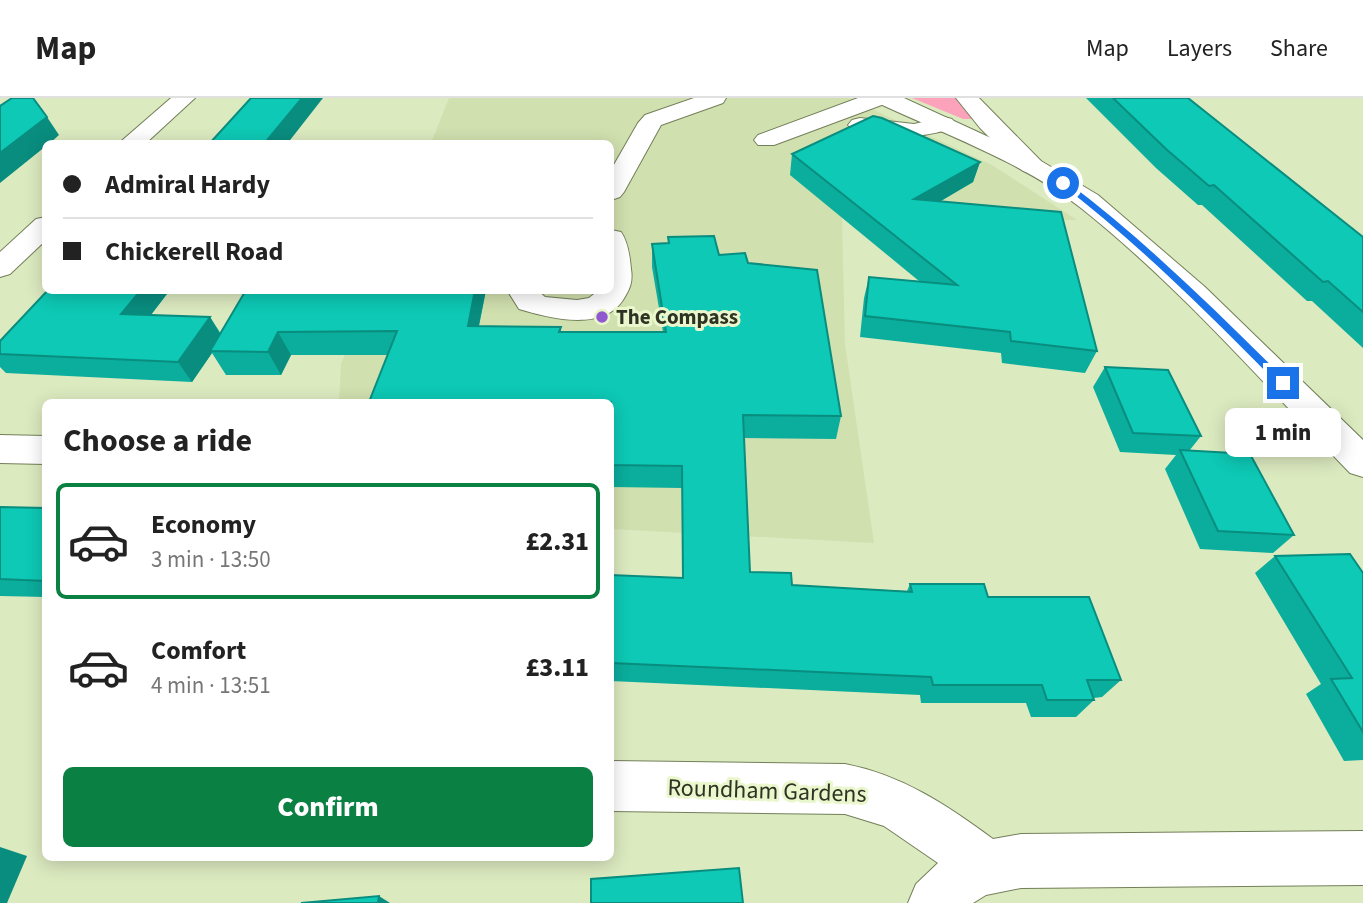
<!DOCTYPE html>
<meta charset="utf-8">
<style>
body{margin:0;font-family:"Source Sans 3",sans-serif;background:#f2f2f2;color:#222;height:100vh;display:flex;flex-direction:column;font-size:26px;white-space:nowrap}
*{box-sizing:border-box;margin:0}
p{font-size:23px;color:#767676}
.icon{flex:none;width:38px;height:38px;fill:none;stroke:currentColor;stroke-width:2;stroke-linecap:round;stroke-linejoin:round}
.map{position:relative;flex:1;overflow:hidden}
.side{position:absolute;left:42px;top:301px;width:572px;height:462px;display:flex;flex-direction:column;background:#fff;border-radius:10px;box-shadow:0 4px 18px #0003}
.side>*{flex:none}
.hud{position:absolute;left:42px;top:42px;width:572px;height:154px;border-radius:10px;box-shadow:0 4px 18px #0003;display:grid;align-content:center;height:154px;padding:0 21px;background:#fff}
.end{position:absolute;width:32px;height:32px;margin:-16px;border:9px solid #1a73e8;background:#fff;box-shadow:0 0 0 4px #fff}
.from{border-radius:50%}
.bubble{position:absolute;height:49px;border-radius:10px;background:#fff;box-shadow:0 4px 18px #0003;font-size:23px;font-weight:800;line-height:49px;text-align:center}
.hud b{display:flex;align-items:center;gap:24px;height:66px;font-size:26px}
.hud b+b{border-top:2px solid #e0e0e0}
.hud i{width:18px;height:18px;background:#222}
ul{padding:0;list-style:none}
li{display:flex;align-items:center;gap:21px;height:116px;margin:0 14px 10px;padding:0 7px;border:4px solid transparent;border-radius:10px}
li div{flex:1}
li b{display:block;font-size:26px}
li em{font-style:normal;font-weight:800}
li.selected{border-color:#0b8043}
li>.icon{width:63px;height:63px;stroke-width:1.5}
h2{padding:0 21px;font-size:32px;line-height:84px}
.action{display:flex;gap:14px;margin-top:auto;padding:14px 21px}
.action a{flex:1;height:80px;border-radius:10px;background:#0b8043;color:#fff;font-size:28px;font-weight:800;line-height:80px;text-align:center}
header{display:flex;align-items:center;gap:42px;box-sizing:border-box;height:98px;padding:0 35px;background:#fff;border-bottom:2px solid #e0e0e0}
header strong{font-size:33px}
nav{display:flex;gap:38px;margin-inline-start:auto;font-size:24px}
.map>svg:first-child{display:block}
</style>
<header>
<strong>Map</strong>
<nav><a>Map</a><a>Layers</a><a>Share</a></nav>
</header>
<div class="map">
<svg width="1363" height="805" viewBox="0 0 1363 805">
<rect width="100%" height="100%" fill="#dceac0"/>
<polygon fill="#d1e0af" points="449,0 848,0 992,67 1077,122 842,120 845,246 874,445 611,431 611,304 339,304 341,266 371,193 611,192 611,46 431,45"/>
<polygon fill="#fca3bb" points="912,0 956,0 973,21 963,21"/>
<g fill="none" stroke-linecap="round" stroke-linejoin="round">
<defs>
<g id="minor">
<polygon points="171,0 195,0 145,46 118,46"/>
<polygon points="694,0 726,0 723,5 661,27 624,94 620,99 611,102 611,72 638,25 645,17"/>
<polygon points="858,0 890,0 887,5 774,47 758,47 754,42 758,37"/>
<polygon points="956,0 979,0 1041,63 1044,68 1041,73 1032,75 1023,73 980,30"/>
<path d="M944 19 952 21 956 26 952 31C929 37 864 50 848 27L852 22 860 20 914 26Z"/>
<polygon points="46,119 46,142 10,176 0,179 0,154 36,121"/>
<path d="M611 132 621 134C628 144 630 159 631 171 633 184 630 191 623 202 602 234 549 220 519 211L507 192H537L545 199 577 202 589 200 599 192H611Z"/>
<polygon points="0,337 46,338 46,366 0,365"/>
<path d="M611 663 845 666C902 677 947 707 993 741L1021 736 1363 733V787L1021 790 986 797 973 805H908L916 786 938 765 884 728 845 716 611 713Z"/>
</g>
<path id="major" d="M875 0H904L1041 63 1098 97 1205 189 1363 342V379L1350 375C1263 285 1179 188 1081 110 1026 66 942 35 878 5Z"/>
</defs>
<use href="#minor" stroke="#737f59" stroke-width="2"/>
<use href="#major" stroke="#737f59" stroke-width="2"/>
<use href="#minor" fill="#fff" fill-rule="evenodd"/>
<use href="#major" fill="#fff" fill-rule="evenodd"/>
</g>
<g fill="#0bad9c">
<polygon points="1086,0 1188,0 1363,139 1363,250 1312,203 1307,203 1202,107 1198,107 1156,70"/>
<polygon points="792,56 980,64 973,84 941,103 1097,253 1085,275 1002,265 1001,255 860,239 864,200 869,179 919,183 790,77"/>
<polygon points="668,139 748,165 841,318 836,341 744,340 750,474 792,487 907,493 910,486 988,499 1121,582 1102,599 1094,600 1094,602 1076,619 1031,619 1026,605 921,605 920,597 611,583 611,477 683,480 682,390 611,389 611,304 388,257 291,257 281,277 226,277 212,255 192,284 6,275 0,269 0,243 48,192 170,192 151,217 210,219 221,236 246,192 486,192 479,228 561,229 561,234 663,234 652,169 652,146 668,145"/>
<polygon points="1105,269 1201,338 1189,353 1294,437 1273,455 1200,451 1165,371 1176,357 1120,354 1093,289"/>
<polygon points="0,409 46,410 46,499 0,498"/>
<polygon points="1275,458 1363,475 1363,662 1344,663 1306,596 1321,586 1255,475"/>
</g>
<g fill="#098d7f">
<polygon points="302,0 323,0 287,46 264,46"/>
<polygon points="47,19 59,37 49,46 46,46 46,48 0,85 0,55"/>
<polygon points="980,64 973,84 908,122 914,101"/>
<polygon points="141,192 170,192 136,236 121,216"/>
<polygon points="475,192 486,192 474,251 468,228"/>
<polygon points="210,219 222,239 210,253 212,255 192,284 178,264"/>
<polygon points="278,234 291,257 281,277 268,254"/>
<polygon points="0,749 27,758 7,805 0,805"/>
<polygon points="379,798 390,805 378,805"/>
</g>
<g fill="#0dc9b5" stroke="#098d7f" stroke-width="2">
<polygon points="12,0 33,0 47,19 0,55 0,8"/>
<polygon points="251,0 302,0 264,46 209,46"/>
<polygon points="1113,0 1188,0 1363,139 1363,214 1328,183 1323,184 1214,87 1209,88 1166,51"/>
<polygon points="873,18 882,20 980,64 914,101 1061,114 1097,253 1011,243 1010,234 865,218 869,179 957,187 792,56"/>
<polygon points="714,138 719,157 745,155 748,165 817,172 841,318 743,317 750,474 791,475 792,487 912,494 910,486 984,486 988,499 1089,499 1121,582 1087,582 1094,602 1047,602 1042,587 933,587 931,579 611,565 611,477 683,480 682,368 611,367 611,304 369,304 397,233 278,234 268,254 210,253 246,192 475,192 468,228 561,229 559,234 666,234 652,146 669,145 668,139"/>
<polygon points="48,192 141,192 121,216 210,219 178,264 0,256 0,243"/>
<polygon points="1105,269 1168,272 1201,338 1133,335"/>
<polygon points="1180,352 1250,356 1294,437 1218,433"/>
<polygon points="0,409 46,410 46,483 0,481"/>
<polygon points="1350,456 1363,475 1363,634 1331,581 1352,580 1275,458"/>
<polygon points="739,770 743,805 591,805 591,781"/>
<polygon points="379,798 378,805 301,805"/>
</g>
<path fill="#1a73e8" d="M1061 83H1066C1146 143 1216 213 1287 283V288H1280C1210 217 1140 147 1061 86Z"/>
<circle fill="#9059d1" stroke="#eaf7cd" stroke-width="2.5" cx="602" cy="219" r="7"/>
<g text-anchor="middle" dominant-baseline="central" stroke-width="6" stroke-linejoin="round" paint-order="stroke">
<g font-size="21" font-weight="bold" fill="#2e3323" stroke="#eaf7cd" text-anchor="start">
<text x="616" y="219">The Compass</text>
</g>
<g font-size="24" fill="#2e3323" stroke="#eaf7cd">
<text transform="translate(767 693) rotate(2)">Roundham Gardens</text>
</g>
</g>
</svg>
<i class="end from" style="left:1063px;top:85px"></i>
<i class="end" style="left:1283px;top:285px"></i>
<div class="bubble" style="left:1225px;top:310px;width:116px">1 min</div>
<div class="hud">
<b><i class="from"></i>Admiral Hardy</b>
<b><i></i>Chickerell Road</b>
</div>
<section class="side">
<h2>Choose a ride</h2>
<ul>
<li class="selected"><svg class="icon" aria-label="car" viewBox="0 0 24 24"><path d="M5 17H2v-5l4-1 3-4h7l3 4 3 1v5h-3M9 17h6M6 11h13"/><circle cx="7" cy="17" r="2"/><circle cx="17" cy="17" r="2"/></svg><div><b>Economy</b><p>3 min · 13:50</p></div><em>£2.31</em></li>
<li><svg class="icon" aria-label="car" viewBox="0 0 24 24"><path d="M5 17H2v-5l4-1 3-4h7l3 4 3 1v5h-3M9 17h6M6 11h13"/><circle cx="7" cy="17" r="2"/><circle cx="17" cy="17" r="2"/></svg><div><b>Comfort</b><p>4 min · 13:51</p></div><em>£3.11</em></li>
</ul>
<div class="action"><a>Confirm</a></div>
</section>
</div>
